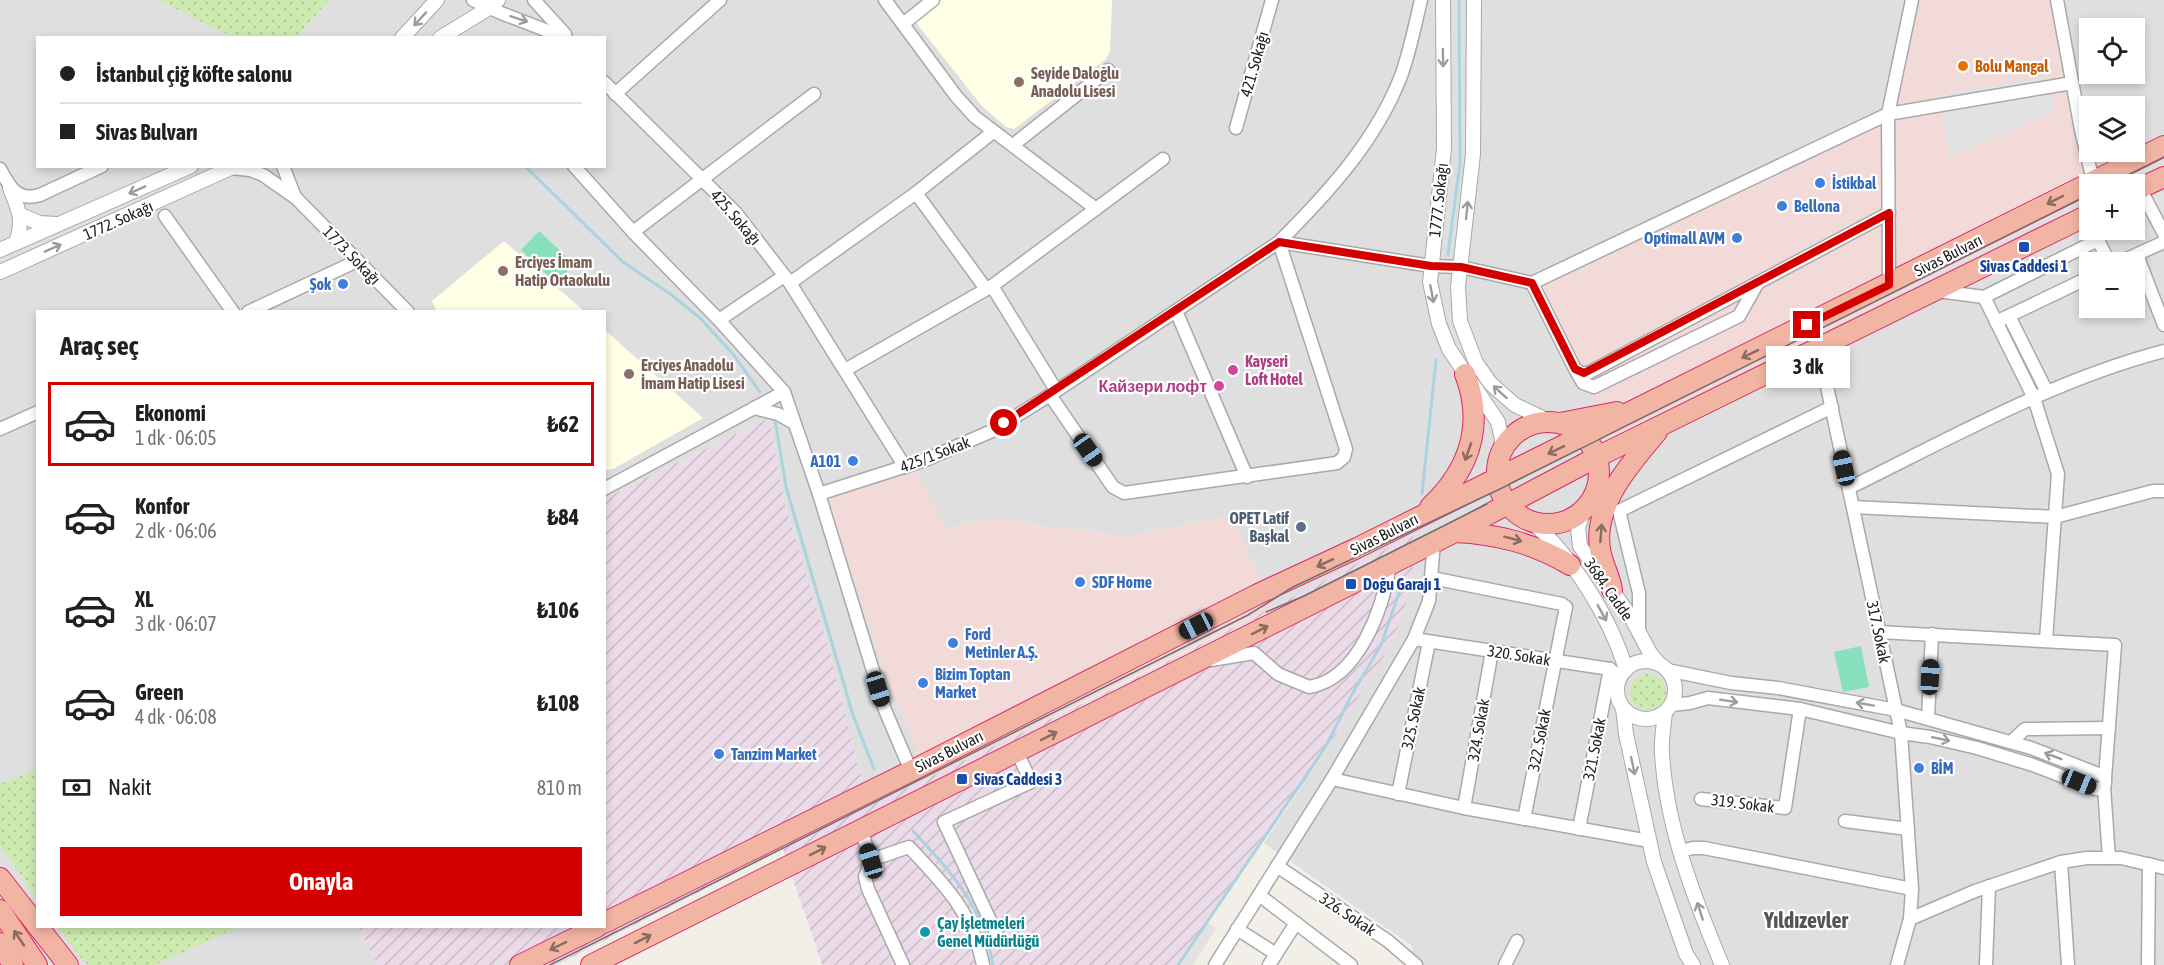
<!DOCTYPE html>
<html lang="tr">
<meta charset="utf-8">
<style>
body{margin:0;font-family:"Asap Condensed",sans-serif;background:#f6f6f6;color:#202124;height:100vh;display:flex;flex-direction:column;font-size:22px;white-space:nowrap}
*{box-sizing:border-box;margin:0}
p{font-size:20px;color:#757577}
.icon{flex:none;width:33px;height:33px;fill:none;stroke:currentColor;stroke-width:2;stroke-linecap:round;stroke-linejoin:round}
.map{position:relative;flex:1;overflow:hidden}
.details{position:absolute;left:36px;top:310px;width:570px;height:618px;display:flex;flex-direction:column;background:#fff;border-radius:0px;box-shadow:0 3px 9px #0003}
.details>*{flex:none}
.banner{position:absolute;left:36px;top:36px;width:570px;height:132px;border-radius:0px;box-shadow:0 3px 9px #0003;display:grid;align-content:center;height:132px;padding:0 24px;background:#fff}
.controls{position:absolute;left:2079px;top:18px;display:grid;gap:12px}
.controls a{display:grid;place-items:center;width:66px;height:66px;border-radius:0px;background:#fff;box-shadow:0 3px 9px #0003;font-size:30px}
.end{position:absolute;width:27px;height:27px;margin:-14px;border:8px solid #d40000;background:#fff;box-shadow:0 0 0 3px #fff}
.from{border-radius:50%}
.bubble{position:absolute;height:42px;border-radius:0px;background:#fff;box-shadow:0 3px 9px #0003;font-size:20px;font-weight:700;line-height:42px;text-align:center}
.car{position:absolute;width:18px;height:36px;margin:-18px -9px;border-radius:8px;box-shadow:0 0 4px 2px #0007;background:linear-gradient(#222 24%,#8ab4d8 0 40%,#222 0 76%,#8ab4d8 0 86%,#222 0)}
.banner b{display:flex;align-items:center;gap:21px;height:57px;font-size:22px}
.banner b+b{border-top:2px solid #e0e0e0}
.banner i{width:15px;height:15px;background:#202124}
ul{padding:0;list-style:none}
li{display:flex;align-items:center;gap:18px;height:84px;margin:0 12px 9px;padding:0 12px;border:3px solid transparent;border-radius:0px}
li div{flex:1}
li b{display:block;font-size:22px}
li em{font-style:normal;font-weight:700}
li.current{border-color:#d40000}
li>.icon{width:54px;height:54px;stroke-width:1.5}
h2{padding:0 24px;font-size:27px;line-height:72px}
.pay{display:flex;align-items:center;gap:15px;height:66px;padding:0 24px;font-size:22px}
.pay p{margin-inline-start:auto}
.action{display:flex;gap:12px;margin-top:auto;padding:12px 24px}
.action a{flex:1;height:69px;border-radius:0px;background:#d40000;color:#fff;font-size:24px;font-weight:700;line-height:69px;text-align:center}
.map>svg:first-child{display:block}
</style>
<div class="map">
<svg width="2164" height="965" viewBox="0 0 2164 965">
<defs>
<pattern id="industrial-furrows" width="10" height="10" patternUnits="userSpaceOnUse" patternTransform="scale(1.5)"><rect width="10" height="10" fill="#ebdbe8"/><path d="M-1 1l2-2M0 10L10 0M9 11l2-2" fill="none" stroke="#c9bcc7"/></pattern>
<pattern id="grass-dots" width="8" height="8" patternUnits="userSpaceOnUse" patternTransform="scale(1.5)"><rect width="8" height="8" fill="#cdebb0"/><path d="M2 2h.1M6 6h.1" fill="none" stroke="#b0c997" stroke-width="1.8" stroke-linecap="round"/></pattern>
</defs>
<rect width="100%" height="100%" fill="#f2efe9"/>
<path fill="#e0dfdf" fill-rule="evenodd" d="M0 0H1912L1885 114 1610 439 2089 198 2057 0H2164V965H1412V946L1264 843 1327 749 1387 651 1396 634 1411 583 1414 551 1413 536 1273 607 1231 515 1127 536 1036 525 1025 522 980 519 946 529 883 670 930 778 868 808 829 649 784 502 769 418 605 498 604 312H38V927H358L377 965H2L0 962ZM2090 28H2134V74H2090ZM38 38H604V166H38ZM2090 106H2134V152H2090ZM2090 184H2134V230H2090ZM2090 262H2134V308H2090Z"/>
<g fill="#f2dad9">
<polygon points="1912,0 2057,0 2089,198 1610,439 1540,279 1885,114"/>
<polygon points="917,472 946,529 980,519 1003,518 1036,525 1127,536 1231,515 1273,607 930,778 883,670 828,497"/>
</g>
<polygon fill="url(#industrial-furrows)" points="769,418 784,502 829,649 868,807 1131,680 1413,535 1413,567 1407,599 1396,634 1387,651 1327,749 1178,965 822,965 783,849 557,965 377,965 358,927 604,927 605,498"/>
<g fill="#ffffe5">
<polygon points="939,0 1112,0 1110,51 1106,59 1014,129 1006,127 981,105 914,20"/>
<polygon points="504,241 585,312 437,312 432,301"/>
<polygon points="605,330 703,418 613,469 605,470"/>
</g>
<g fill="url(#grass-dots)">
<polygon points="159,0 329,0 296,37 238,37 219,31"/>
<circle cx="1648" cy="692" r="18"/>
<polygon points="37,769 37,898 0,845 0,784"/>
<polygon points="58,927 239,927 155,965 88,965 75,951"/>
</g>
<g fill="#88e0be">
<polygon points="539,231 574,264 556,283 521,250"/>
<polygon points="1861,646 1869,687 1843,692 1834,652"/>
</g>
<g fill="#e2e2e2">
<polygon points="2050,75 2053,111 1949,158 1942,94"/>
<polygon points="2164,192 2164,236 2144,202"/>
<polygon points="2090,240 2102,262 2090,262 2089,285 2005,326 1986,293"/>
<polygon points="1206,922 1216,928 1193,965 1178,965"/>
</g>
<g fill="none" stroke-linecap="round" stroke-linejoin="round">
<g stroke="#aad3df" stroke-width="3">
<polyline points="525,166 623,262 673,296 701,319 733,354 760,392"/>
<polyline points="1448,254 1460,163 1459,0"/>
<polyline points="775,420 786,487 853,715 874,769"/>
<polyline points="1422,494 1436,360"/>
<path d="M913 831C952 873 983 906 993 965"/>
<polyline points="1178,965 1326,746 1351,696 1381,645 1404,578"/>
</g>
<defs>
<g id="minor">
<polyline points="473,0 501,13 566,38"/>
<polyline points="534,0 565,34"/>
<polyline points="885,0 956,96 975,117 1096,209"/>
<polyline points="2057,0 2081,130 2093,181"/>
<polyline points="903,24 933,0"/>
<polyline points="604,82 736,213 790,283 905,467"/>
<polyline points="615,94 720,0"/>
<polyline points="1236,128 1272,0"/>
<polyline points="1013,145 1108,70"/>
<polyline points="283,166 295,197"/>
<polyline points="574,166 633,232 719,320 784,392 819,494"/>
<polyline points="231,168 250,170 263,175 296,198 408,312"/>
<path d="M0 169C9 186 17 202 40 195L102 166"/>
<polyline points="2140,188 2164,234"/>
<polyline points="916,193 986,289"/>
<polyline points="165,216 233,312"/>
<polyline points="2093,230 2109,262"/>
<polyline points="633,232 814,94"/>
<polyline points="2137,255 2164,325"/>
<polyline points="2120,262 2164,242"/>
<polyline points="790,283 916,193 993,132"/>
<polyline points="1532,283 1575,369 1581,373 1588,373 1889,213"/>
<polyline points="1889,285 1888,114 1912,0"/>
<polyline points="992,286 1056,390"/>
<polyline points="1937,291 1984,297 2098,240"/>
<polyline points="1984,297 2034,398 2058,474 2046,640"/>
<polyline points="1176,311 1247,477"/>
<polyline points="248,312 357,261"/>
<polyline points="2009,316 2047,392"/>
<polyline points="719,320 784,276"/>
<polyline points="1996,322 2090,277"/>
<polyline points="1819,349 1901,733 1912,889 1910,919 1897,965"/>
<polyline points="1575,369 1583,383 1594,387 1739,316 1757,284"/>
<polyline points="845,370 992,286 1163,159"/>
<path d="M1050 395 1113 487 1124 493 1337 463 1344 457 1346 449 1279 242C1327 194 1376 141 1401 76 1410 51 1415 25 1421 0"/>
<polyline points="754,408 778,414 794,423"/>
<polyline points="0,429 38,412"/>
<path d="M1849 488C1951 438 2053 380 2164 351"/>
<polyline points="604,489 784,392"/>
<polyline points="1853,507 2055,517 2153,491 2164,491"/>
<polyline points="1432,578 1562,604 1566,607 1524,819"/>
<polyline points="1879,632 2115,645 2105,778"/>
<polyline points="1639,634 1639,593 1619,511 1832,407"/>
<polyline points="1414,639 1610,669 1620,678"/>
<path d="M1211 660 1254 653 1278 674 1309 687C1359 679 1383 608 1390 564"/>
<polyline points="1667,670 1731,683 1778,688 1896,710 2031,748 2101,775 2105,778 2105,784 2101,789 2095,789 2033,765 1977,748 1930,737 1901,733 1800,709 1708,698 1690,703 1671,705"/>
<polyline points="1928,719 1932,634"/>
<polyline points="2011,742 2025,729 2109,728"/>
<polyline points="911,771 885,710 819,494 925,460 992,431 1050,395 1279,242 1431,266 1461,267 1532,283 1888,114 2072,83"/>
<polyline points="1332,779 1464,808 1649,841"/>
<polyline points="2104,787 2109,858"/>
<polyline points="1398,794 1429,642"/>
<polyline points="1701,799 1785,808 1800,709"/>
<polyline points="1464,808 1492,651"/>
<polyline points="1845,821 1908,829"/>
<polyline points="1579,829 1610,669"/>
<path d="M861 830 871 860 909 847C944 884 973 913 983 965"/>
<polyline points="1681,851 1693,848 1704,848 1912,889"/>
<polyline points="871,860 865,877 868,889 903,965"/>
<polyline points="2061,862 2068,965"/>
<polyline points="1277,866 1388,941 1416,965"/>
<polyline points="1259,895 1351,965"/>
<polyline points="1910,919 1975,891 2061,862 2087,858 2121,858 2164,868"/>
<polyline points="1237,929 1276,954"/>
<polyline points="996,933 944,822 1031,782 1017,752"/>
<polyline points="1215,965 1332,779 1414,639 1429,601 1434,542"/>
<polyline points="1269,965 1296,923"/>
<polyline points="1505,965 1517,941"/>
<polyline points="1986,965 1989,886"/>
<polyline points="2148,965 2149,864"/>
</g>
<g id="tertiary">
<polyline points="1443,0 1444,148 1430,282 1439,324 1449,349 1498,422 1502,439 1501,453"/>
<polyline points="1474,0 1473,154 1458,287 1460,321 1476,363 1491,384 1515,405 1551,422"/>
<polyline points="402,38 437,0"/>
<polyline points="440,38 489,8 498,0"/>
<path d="M10 188C19 211 24 219 16 243"/>
<polyline points="21,215 39,223 57,224"/>
<polyline points="0,250 191,166"/>
<polyline points="0,272 235,166"/>
<polyline points="1584,509 1578,528 1580,546 1631,617 1650,653 1659,664"/>
<path d="M1529 520C1571 553 1611 619 1626 670"/>
<circle cx="1646" cy="690" r="29"/>
<polyline points="1623,708 1626,734 1654,862 1686,954 1693,965"/>
<path d="M1665 712C1664 725 1661 740 1662 753 1666 826 1694 898 1722 965"/>
</g>
<g id="trunk">
<polyline points="2134,191 2164,177"/>
<circle cx="1548" cy="473" r="51"/>
<polyline points="1560,423 1617,412"/>
<path d="M1430 507C1469 470 1485 426 1465 374"/>
<path d="M1455 532C1497 534 1533 543 1570 565"/>
<path d="M1612 590C1610 577 1604 567 1601 554 1590 508 1630 464 1657 432"/>
<polyline points="0,878 68,965"/>
<polyline points="0,910 37,965"/>
<polyline points="604,923 911,771 1258,594 1357,548 2164,146"/>
<polyline points="0,943 13,965"/>
<polyline points="520,965 597,927"/>
<polyline points="591,965 1455,532 1597,457 2090,214"/>
</g>
</defs>
<use href="#minor" stroke="#a9a9a9" stroke-width="15"/>
<use href="#tertiary" stroke="#a9a9a9" stroke-width="16"/>
<use href="#trunk" stroke="#dc2a67" stroke-width="22"/>
<use href="#minor" stroke="#fff" stroke-width="12"/>
<use href="#tertiary" stroke="#fff" stroke-width="14"/>
<use href="#trunk" stroke="#f2b4a3" stroke-width="20"/>
<g stroke="#707070" stroke-width="1.5">
<polyline points="2110,184 2164,157"/>
<polyline points="1266,612 1304,596 1487,504"/>
<polyline points="550,965 1248,615 1293,587 1500,489 2090,194"/>
</g>
</g>
<defs><path id="oneway-shaft" d="M-6 0H5M1.5-3L5.5 0L1.5 3" fill="none" stroke-width="1.6" stroke-linecap="round" stroke-linejoin="round" transform="scale(1.5)"/></defs>
<g stroke="#9c9c9c">
<use href="#oneway-shaft" transform="translate(420 19) rotate(133)"/>
<use href="#oneway-shaft" transform="translate(519 19) rotate(18)"/>
<use href="#oneway-shaft" transform="translate(1443 58) rotate(89)"/>
<use href="#oneway-shaft" transform="translate(137 190) rotate(156)"/>
<use href="#oneway-shaft" transform="translate(1467 210) rotate(-84)"/>
<use href="#oneway-shaft" transform="translate(53 248) rotate(-24)"/>
<use href="#oneway-shaft" transform="translate(1432 294) rotate(79)"/>
<use href="#oneway-shaft" transform="translate(1500 392) rotate(-138)"/>
<use href="#oneway-shaft" transform="translate(1602 613) rotate(61)"/>
<use href="#oneway-shaft" transform="translate(1729 701) rotate(9)"/>
<use href="#oneway-shaft" transform="translate(1865 704) rotate(-170)"/>
<use href="#oneway-shaft" transform="translate(1941 739) rotate(12)"/>
<use href="#oneway-shaft" transform="translate(2053 756) rotate(-159)"/>
<use href="#oneway-shaft" transform="translate(1633 766) rotate(78)"/>
<use href="#oneway-shaft" transform="translate(1700 911) rotate(-108)"/>
</g>
<g stroke="#8a6b62">
<use href="#oneway-shaft" transform="translate(2055 200) rotate(153)"/>
<use href="#oneway-shaft" transform="translate(1750 354) rotate(154)"/>
<use href="#oneway-shaft" transform="translate(1556 450) rotate(154)"/>
<use href="#oneway-shaft" transform="translate(1468 452) rotate(109)"/>
<use href="#oneway-shaft" transform="translate(1601 533) rotate(-86)"/>
<use href="#oneway-shaft" transform="translate(1513 539) rotate(15)"/>
<use href="#oneway-shaft" transform="translate(1325 563) rotate(155)"/>
<use href="#oneway-shaft" transform="translate(1260 630) rotate(-27)"/>
<use href="#oneway-shaft" transform="translate(1049 736) rotate(-27)"/>
<use href="#oneway-shaft" transform="translate(818 851) rotate(-27)"/>
<use href="#oneway-shaft" transform="translate(19 938) rotate(-124)"/>
<use href="#oneway-shaft" transform="translate(643 939) rotate(-27)"/>
<use href="#oneway-shaft" transform="translate(558 946) rotate(154)"/>
</g>
<g fill="none" stroke-linecap="round" stroke-linejoin="round">
<polyline stroke="#d40000" stroke-width="8" points="1004,423 1279,242 1431,266 1461,267 1532,283 1575,369 1584,373 1889,213 1889,285 1807,325"/>
</g>
<circle fill="#e8710a" stroke="#fff" stroke-width="2" cx="1963" cy="66" r="6"/>
<g fill="#8d6e63" stroke="#fff" stroke-width="2">
<circle cx="1019" cy="82" r="6"/>
<circle cx="503" cy="271" r="6"/>
<circle cx="629" cy="374" r="6"/>
</g>
<g fill="#3f7fe0" stroke="#fff" stroke-width="2">
<circle cx="1820" cy="183" r="6"/>
<circle cx="1782" cy="206" r="6"/>
<circle cx="1737" cy="238" r="6"/>
<circle cx="343" cy="284" r="6"/>
<circle cx="853" cy="461" r="6"/>
<circle cx="1080" cy="582" r="6"/>
<circle cx="953" cy="643" r="6"/>
<circle cx="923" cy="683" r="6"/>
<circle cx="719" cy="754" r="6"/>
<circle cx="1919" cy="768" r="6"/>
</g>
<g fill="#1a4fb4" stroke="#fff" stroke-width="2">
<rect x="2018" y="241" width="12" height="12" rx="3"/>
<rect x="1345" y="578" width="12" height="12" rx="3"/>
<rect x="956" y="773" width="12" height="12" rx="3"/>
</g>
<g fill="#d1479c" stroke="#fff" stroke-width="2">
<circle cx="1233" cy="370" r="6"/>
<circle cx="1219" cy="386" r="6"/>
</g>
<circle fill="#5c6f8a" stroke="#fff" stroke-width="2" cx="1301" cy="527" r="6"/>
<circle fill="#0f9aa8" stroke="#fff" stroke-width="2" cx="925" cy="932" r="6"/>
<g text-anchor="middle" dominant-baseline="central" stroke-width="4.5" stroke-linejoin="round" paint-order="stroke">
<g font-size="16" fill="#222" stroke="#fff">
<text transform="translate(1254 64) rotate(-74)">421. Sokağı</text>
<text transform="translate(1438 200) rotate(-84)">1777. Sokağı</text>
<text transform="translate(736 217) rotate(49)">425. Sokağı</text>
<text transform="translate(118 220) rotate(-24)">1772. Sokağı</text>
<text transform="translate(352 255) rotate(46)">1773. Sokağı</text>
<text transform="translate(1948 255) rotate(-27)">Sivas Bulvarı</text>
<text transform="translate(935 454) rotate(-21)">425/1 Sokak</text>
<text transform="translate(1384 534) rotate(-27)">Sivas Bulvarı</text>
<text transform="translate(1609 589) rotate(55)">3684. Cadde</text>
<text transform="translate(1879 632) rotate(78)">317. Sokak</text>
<text transform="translate(1519 655) rotate(9)">320. Sokak</text>
<text transform="translate(1413 718) rotate(-78)">325. Sokak</text>
<text transform="translate(1478 730) rotate(-80)">324. Sokak</text>
<text transform="translate(1539 740) rotate(-79)">322. Sokak</text>
<text transform="translate(1594 749) rotate(-79)">321. Sokak</text>
<text transform="translate(949 751) rotate(-27)">Sivas Bulvarı</text>
<text transform="translate(1743 803) rotate(7)">319. Sokak</text>
<text transform="translate(1348 914) rotate(34)">326. Sokak</text>
</g>
<g font-size="16" font-weight="bold" fill="#c56008" stroke="#fff" text-anchor="start">
<text x="1975" y="66">Bolu Mangal</text>
</g>
<g font-size="16" font-weight="bold" fill="#785e54" stroke="#fff" text-anchor="start">
<text x="1031" y="73">Seyide Daloğlu<tspan x="1031" dy="18">Anadolu Lisesi</tspan></text>
<text x="515" y="262">Erciyes İmam<tspan x="515" dy="18">Hatip Ortaokulu</tspan></text>
<text x="641" y="365">Erciyes Anadolu<tspan x="641" dy="18">İmam Hatip Lisesi</tspan></text>
</g>
<g font-size="16" font-weight="bold" fill="#366cbe" stroke="#fff" text-anchor="start">
<text x="1832" y="183">İstikbal</text>
<text x="1794" y="206">Bellona</text>
<text x="1725" y="238" text-anchor="end">Optimall AVM</text>
<text x="331" y="284" text-anchor="end">Şok</text>
<text x="841" y="461" text-anchor="end">A101</text>
<text x="1092" y="582">SDF Home</text>
<text x="965" y="634">Ford<tspan x="965" dy="18">Metinler A.Ş.</tspan></text>
<text x="935" y="674">Bizim Toptan<tspan x="935" dy="18">Market</tspan></text>
<text x="731" y="754">Tanzim Market</text>
<text x="1931" y="768">BİM</text>
</g>
<g font-size="16" font-weight="bold" fill="#164399" stroke="#fff" text-anchor="start">
<text x="2024" y="266" text-anchor="middle">Sivas Caddesi 1</text>
<text x="1363" y="584">Doğu Garajı 1</text>
<text x="974" y="779">Sivas Caddesi 3</text>
</g>
<g font-size="16" font-weight="bold" fill="#b23c85" stroke="#fff" text-anchor="start">
<text x="1245" y="361">Kayseri<tspan x="1245" dy="18">Loft Hotel</tspan></text>
<text x="1207" y="386" text-anchor="end">Кайзери лофт</text>
</g>
<g font-size="16" font-weight="bold" fill="#4e5e75" stroke="#fff" text-anchor="end">
<text x="1289" y="518">OPET Latif<tspan x="1289" dy="18">Başkal</tspan></text>
</g>
<g font-size="16" font-weight="bold" fill="#0d838f" stroke="#fff" text-anchor="start">
<text x="937" y="923">Çay İşletmeleri<tspan x="937" dy="18">Genel Müdürlüğü</tspan></text>
</g>
<g font-size="22" font-weight="bold" fill="#555" stroke="#fff">
<text x="1806" y="920">Yıldızevler</text>
</g>
</g>
</svg>
<div class="controls">
<a><svg class="icon" aria-label="locate" viewBox="0 0 24 24"><circle cx="12" cy="12" r="6"/><path d="M12 2v4M12 18v4M2 12h4M18 12h4"/></svg></a>
<a><svg class="icon" aria-label="layers" viewBox="0 0 24 24"><path d="M12 4l9 5-9 5-9-5zM3 14l9 5 9-5"/></svg></a>
<a>+</a>
<a>−</a>
</div>
<i class="end from" style="left:1004px;top:423px"></i>
<i class="end" style="left:1807px;top:325px"></i>
<div class="bubble" style="left:1766px;top:346px;width:84px">3 dk</div>
<i class="car" style="left:1088px;top:450px;rotate:145deg"></i>
<i class="car" style="left:1844px;top:468px;rotate:348deg"></i>
<i class="car" style="left:1196px;top:626px;rotate:243deg"></i>
<i class="car" style="left:1930px;top:677px;rotate:3deg"></i>
<i class="car" style="left:878px;top:689px;rotate:163deg"></i>
<i class="car" style="left:2079px;top:782px;rotate:112deg"></i>
<i class="car" style="left:871px;top:861px;rotate:343deg"></i>
<div class="banner">
<b><i class="from"></i>İstanbul çiğ köfte salonu</b>
<b><i></i>Sivas Bulvarı</b>
</div>
<section class="details">
<h2>Araç seç</h2>
<ul>
<li class="current"><svg class="icon" aria-label="car" viewBox="0 0 24 24"><path d="M5 17H2v-5l4-1 3-4h7l3 4 3 1v5h-3M9 17h6M6 11h13"/><circle cx="7" cy="17" r="2"/><circle cx="17" cy="17" r="2"/></svg><div><b>Ekonomi</b><p>1 dk · 06:05</p></div><em>₺62</em></li>
<li><svg class="icon" aria-label="car" viewBox="0 0 24 24"><path d="M5 17H2v-5l4-1 3-4h7l3 4 3 1v5h-3M9 17h6M6 11h13"/><circle cx="7" cy="17" r="2"/><circle cx="17" cy="17" r="2"/></svg><div><b>Konfor</b><p>2 dk · 06:06</p></div><em>₺84</em></li>
<li><svg class="icon" aria-label="car" viewBox="0 0 24 24"><path d="M5 17H2v-5l4-1 3-4h7l3 4 3 1v5h-3M9 17h6M6 11h13"/><circle cx="7" cy="17" r="2"/><circle cx="17" cy="17" r="2"/></svg><div><b>XL</b><p>3 dk · 06:07</p></div><em>₺106</em></li>
<li><svg class="icon" aria-label="car" viewBox="0 0 24 24"><path d="M5 17H2v-5l4-1 3-4h7l3 4 3 1v5h-3M9 17h6M6 11h13"/><circle cx="7" cy="17" r="2"/><circle cx="17" cy="17" r="2"/></svg><div><b>Green</b><p>4 dk · 06:08</p></div><em>₺108</em></li>
</ul>
<div class="pay"><svg class="icon" aria-label="cash" viewBox="0 0 24 24"><path d="M3 7h18v10H3z"/><circle cx="12" cy="12" r="2"/></svg>Nakit<p>810 m</p></div>
<div class="action"><a>Onayla</a></div>
</section>
</div>
